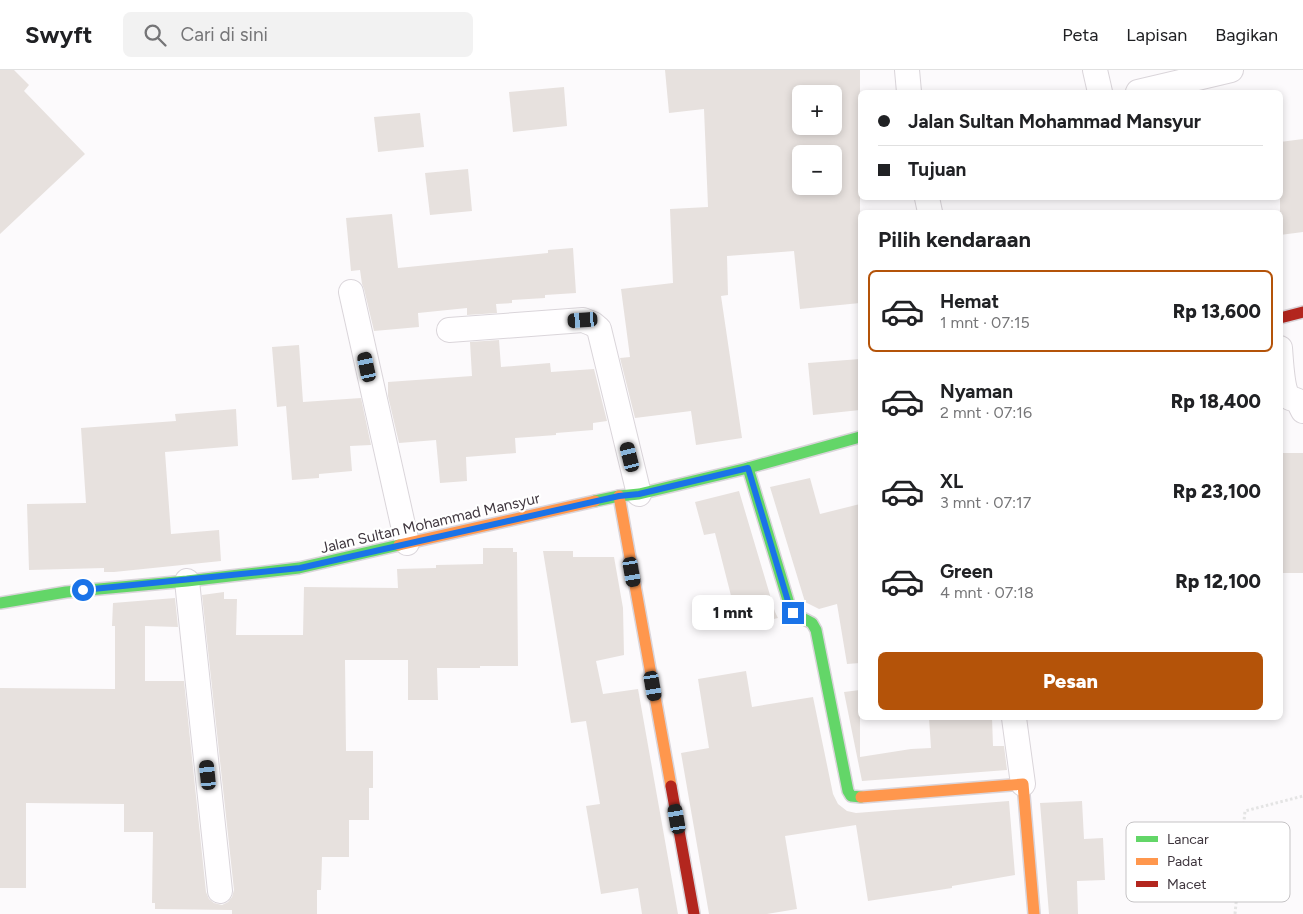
<!DOCTYPE html>
<html lang="id">
<meta charset="utf-8">
<style>
body{margin:0;font-family:Figtree,sans-serif;background:#f2f2f2;color:#202124;height:100vh;display:flex;flex-direction:column;font-size:19px;white-space:nowrap}
*{box-sizing:border-box;margin:0}
p{font-size:16px;color:#757577}
.icon{flex:none;width:28px;height:28px;fill:none;stroke:currentColor;stroke-width:2;stroke-linecap:round;stroke-linejoin:round}
.map{position:relative;flex:1;overflow:hidden}
.panel{position:absolute;left:858px;top:140px;width:425px;height:510px;display:flex;flex-direction:column;background:#fff;border-radius:8px;box-shadow:0 2px 8px #0003}
.panel>*{flex:none}
.hud{position:absolute;left:858px;top:20px;width:425px;height:110px;border-radius:8px;box-shadow:0 2px 8px #0003;display:grid;align-content:center;height:110px;padding:0 20px;background:#fff}
.controls{position:absolute;left:792px;top:15px;display:grid;gap:10px}
.controls a{display:grid;place-items:center;width:50px;height:50px;border-radius:8px;background:#fff;box-shadow:0 2px 8px #0003;font-size:25px}
.end{position:absolute;width:22px;height:22px;margin:-11px;border:6px solid #1a73e8;background:#fff;box-shadow:0 0 0 2px #fff}
.from{border-radius:50%}
.bubble{position:absolute;height:35px;border-radius:8px;background:#fff;box-shadow:0 2px 8px #0003;font-size:16px;font-weight:800;line-height:35px;text-align:center}
.car{position:absolute;width:15px;height:30px;margin:-15px -8px;border-radius:6px;box-shadow:0 0 4px 1px #0007;background:linear-gradient(#222 24%,#8ab4d8 0 40%,#222 0 76%,#8ab4d8 0 86%,#222 0)}
.hud b{display:flex;align-items:center;gap:18px;height:48px;font-size:19px}
.hud b+b{border-top:1px solid #e0e0e0}
.hud i{width:12px;height:12px;background:#202124}
ul{padding:0;list-style:none}
li{display:flex;align-items:center;gap:15px;height:82px;margin:0 10px 8px;padding:0 10px;border:2px solid transparent;border-radius:8px}
li div{flex:1}
li b{display:block;font-size:19px}
li em{font-style:normal;font-weight:800}
li.on{border-color:#b45309}
li>.icon{width:45px;height:45px;stroke-width:1.5}
h2{padding:0 20px;font-size:22px;line-height:60px}
.cta{display:flex;gap:10px;margin-top:auto;padding:10px 20px}
.cta a{flex:1;height:58px;border-radius:8px;background:#b45309;color:#fff;font-size:20px;font-weight:800;line-height:58px;text-align:center}
header{display:flex;align-items:center;gap:30px;box-sizing:border-box;height:70px;padding:0 25px;background:#fff;border-bottom:1px solid #e0e0e0}
header strong{font-size:24px}
nav{display:flex;gap:28px;margin-inline-start:auto;font-size:18px}
.search{width:350px;height:45px;background:#f2f2f2;display:flex;align-items:center;gap:12px;box-sizing:border-box;padding:0 18px;border-radius:8px;color:#757577;font-size:19px}
.map>svg:first-child{display:block}
</style>
<header>
<strong>Swyft</strong>
<div class="search"><svg class="icon" aria-label="search" viewBox="0 0 24 24"><circle cx="10" cy="10" r="6"/><path d="M15 15l6 6"/></svg>Cari di sini</div>
<nav><a>Peta</a><a>Lapisan</a><a>Bagikan</a></nav>
</header>
<div class="map">
<svg width="1303" height="844" viewBox="0 0 1303 844">
<rect width="100%" height="100%" fill="#fcfafc"/>
<g fill="#e7e1de" fill-rule="evenodd">
<polygon points="0,0 14,0 29,15 24,21 85,84 0,164"/>
<path d="M665 0H860V233L800 239 794 181 727 186 728 225 721 226 742 368 696 375 691 341 635 348 620 288 630 287 621 219 673 213 670 139 708 137 704 39 669 43ZM801 24H834V56H801ZM801 84H834V116H801Z"/>
<polygon points="564,17 567,56 513,62 509,22"/>
<polygon points="420,43 424,77 378,82 374,47"/>
<polygon points="1303,69 1303,162 1280,165 1280,72"/>
<polygon points="468,99 472,141 430,145 425,103"/>
<polygon points="392,144 398,198 548,183 548,180 573,178 576,223 545,225 545,228 512,230 512,233 496,234 497,243 467,245 467,238 418,243 419,257 374,261 364,219 362,214 360,200 351,201 346,148"/>
<polygon points="499,270 501,297 550,293 551,302 594,299 607,351 593,353 593,360 556,363 556,365 515,368 516,383 466,387 467,411 440,413 436,370 399,373 388,326 388,312 472,306 470,272"/>
<polygon points="299,275 303,332 361,328 371,375 350,376 352,401 319,404 319,408 292,410 286,336 277,337 272,277"/>
<polygon points="860,289 860,340 813,345 808,293"/>
<polygon points="236,339 238,376 165,382 171,464 219,460 221,491 114,502 104,502 104,498 29,500 27,434 86,433 81,358 176,351 175,344"/>
<rect x="1280" y="383" width="23" height="120"/>
<polygon points="810,408 820,444 860,434 860,593 847,594 837,534 819,539 805,532 770,417"/>
<polygon points="739,421 775,542 778,548 739,557 715,463 704,465 695,432"/>
<polygon points="483,478 513,478 513,482 517,482 518,596 480,596 480,598 437,598 438,630 408,630 408,590 345,590 346,681 373,681 373,718 369,718 369,750 349,750 349,787 322,787 321,820 317,820 317,844 232,844 232,840 155,839 155,833 152,833 153,762 124,762 124,734 26,733 26,818 0,818 0,618 115,619 115,556 112,556 113,533 175,528 178,557 145,556 145,611 184,611 206,822 209,829 214,833 222,835 228,832 232,827 234,820 202,525 224,522 224,529 237,529 236,565 303,565 304,517 398,518 397,499 436,498 436,495 483,494"/>
<polygon points="543,481 573,481 573,487 614,487 623,538 624,585 596,591 603,624 638,619 678,844 642,844 638,818 601,824 586,736 600,734 586,651 571,653"/>
<polygon points="746,601 752,637 813,627 833,724 838,734 847,741 856,743 1009,731 1015,805 952,816 952,818 868,831 856,755 785,766 797,839 767,844 709,844 681,683 709,678 698,609"/>
<polygon points="860,620 860,687 911,679 931,678 929,648 992,648 993,676 1004,676 1007,700 862,711 844,622"/>
<polygon points="1082,731 1084,769 1103,768 1105,810 1077,811 1078,844 1049,844 1040,733"/>
</g>
<g fill="none" stroke-linecap="round" stroke-linejoin="round">
<defs>
<g id="street">
<polyline points="907,0 909,22"/>
<polyline points="1095,0 1100,22"/>
<polyline points="1138,22 1231,0"/>
<polyline points="927,128 930,142"/>
<polyline points="351,222 407,473"/>
<polyline points="449,260 583,250 593,254 599,259 639,424"/>
<path d="M1280 278C1281 289 1282 321 1290 328 1293 329 1296 330 1298 331L1303 341"/>
<polyline points="187,511 220,821"/>
<polyline points="1014,648 1023,714"/>
</g>
<g id="fast">
<polyline points="748,398 790,537 793,543 812,553 816,560 848,721 851,726 861,727"/>
<polyline points="595,431 619,426 639,424 748,398 860,367"/>
<polyline points="0,533 66,522 187,511 299,498 399,475"/>
</g>
<g id="slow">
<polyline points="619,426 671,716"/>
<polyline points="399,475 595,431"/>
<polyline points="861,727 1023,714 1034,844"/>
</g>
<g id="jam">
<polyline points="1280,248 1303,242"/>
<polyline points="671,716 694,844"/>
</g>
</defs>
<use href="#street" stroke="#dad5da" stroke-width="26"/>
<use href="#fast" stroke="#dad5da" stroke-width="14"/>
<use href="#slow" stroke="#dad5da" stroke-width="14"/>
<use href="#jam" stroke="#dad5da" stroke-width="14"/>
<polyline stroke="#e4e4e4" stroke-width="3" stroke-dasharray="2.5 2.5" stroke-linecap="butt" points="1235,844 1245,741 1303,726"/>
<use href="#street" stroke="#fffeff" stroke-width="24"/>
<use href="#fast" stroke="#63d668" stroke-width="11"/>
<use href="#slow" stroke="#ff974d" stroke-width="11"/>
<use href="#jam" stroke="#b3261e" stroke-width="11"/>
</g>
<g fill="none" stroke-linecap="round" stroke-linejoin="round">
<polyline stroke="#1a73e8" stroke-width="6" points="83,520 300,498 619,426 639,424 748,398 790,538 793,543"/>
</g>
<g text-anchor="middle" dominant-baseline="central" stroke-width="4.5" stroke-linejoin="round" paint-order="stroke">
<g font-size="15" fill="#3f363e" stroke="#fff">
<text transform="translate(430 453) rotate(-13)">Jalan Sultan Mohammad Mansyur</text>
</g>
</g>
<rect x="1126" y="752" width="164" height="80" rx="8" fill="#fff" stroke="#c5c3c5" stroke-width="1"/>
<rect x="1136" y="766" width="22" height="6" fill="#63d668"/>
<rect x="1136" y="788" width="22" height="7" fill="#ff974d"/>
<rect x="1136" y="811" width="22" height="6" fill="#b3261e"/>
<g font-size="14" fill="#3f363e">
<text x="1167" y="774">Lancar</text>
<text x="1167" y="796">Padat</text>
<text x="1167" y="819">Macet</text>
</g>
</svg>
<div class="controls">
<a>+</a>
<a>−</a>
</div>
<i class="end from" style="left:83px;top:520px"></i>
<i class="end" style="left:793px;top:543px"></i>
<div class="bubble" style="left:692px;top:525px;width:82px">1 mnt</div>
<i class="car" style="left:583px;top:250px;rotate:266deg"></i>
<i class="car" style="left:367px;top:297px;rotate:348deg"></i>
<i class="car" style="left:630px;top:387px;rotate:346deg"></i>
<i class="car" style="left:632px;top:502px;rotate:170deg"></i>
<i class="car" style="left:653px;top:616px;rotate:170deg"></i>
<i class="car" style="left:208px;top:705px;rotate:354deg"></i>
<i class="car" style="left:677px;top:749px;rotate:350deg"></i>
<div class="hud">
<b><i class="from"></i>Jalan Sultan Mohammad Mansyur</b>
<b><i></i>Tujuan</b>
</div>
<section class="panel">
<h2>Pilih kendaraan</h2>
<ul>
<li class="on"><svg class="icon" aria-label="car" viewBox="0 0 24 24"><path d="M5 17H2v-5l4-1 3-4h7l3 4 3 1v5h-3M9 17h6M6 11h13"/><circle cx="7" cy="17" r="2"/><circle cx="17" cy="17" r="2"/></svg><div><b>Hemat</b><p>1 mnt · 07:15</p></div><em>Rp 13,600</em></li>
<li><svg class="icon" aria-label="car" viewBox="0 0 24 24"><path d="M5 17H2v-5l4-1 3-4h7l3 4 3 1v5h-3M9 17h6M6 11h13"/><circle cx="7" cy="17" r="2"/><circle cx="17" cy="17" r="2"/></svg><div><b>Nyaman</b><p>2 mnt · 07:16</p></div><em>Rp 18,400</em></li>
<li><svg class="icon" aria-label="car" viewBox="0 0 24 24"><path d="M5 17H2v-5l4-1 3-4h7l3 4 3 1v5h-3M9 17h6M6 11h13"/><circle cx="7" cy="17" r="2"/><circle cx="17" cy="17" r="2"/></svg><div><b>XL</b><p>3 mnt · 07:17</p></div><em>Rp 23,100</em></li>
<li><svg class="icon" aria-label="car" viewBox="0 0 24 24"><path d="M5 17H2v-5l4-1 3-4h7l3 4 3 1v5h-3M9 17h6M6 11h13"/><circle cx="7" cy="17" r="2"/><circle cx="17" cy="17" r="2"/></svg><div><b>Green</b><p>4 mnt · 07:18</p></div><em>Rp 12,100</em></li>
</ul>
<div class="cta"><a>Pesan</a></div>
</section>
</div>
